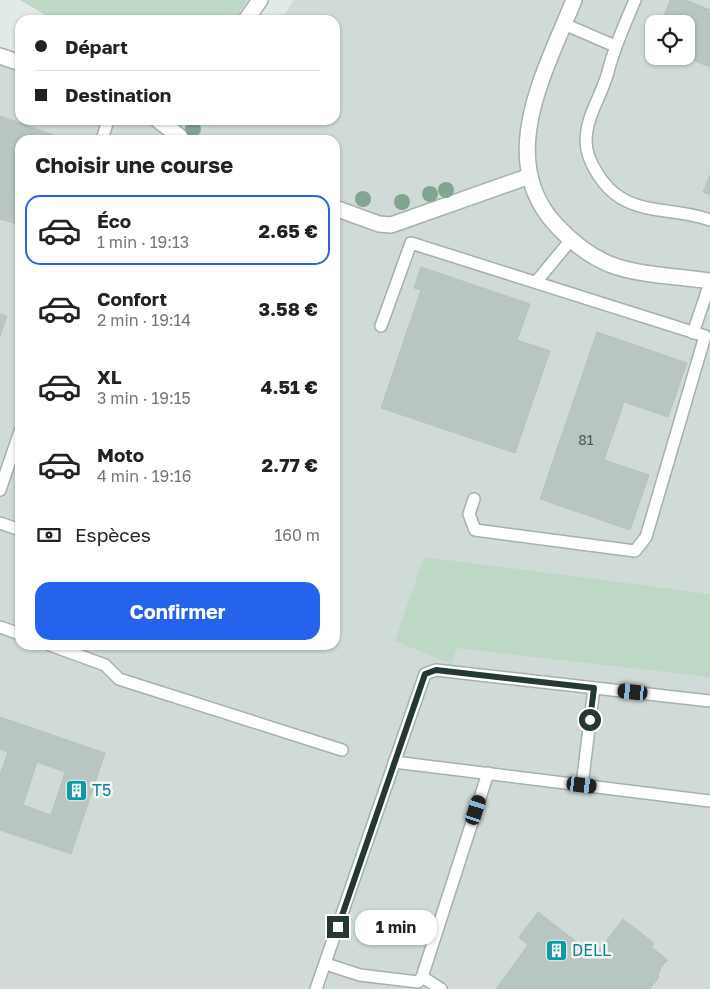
<!DOCTYPE html>
<html lang="fr">
<meta charset="utf-8">
<style>
body{margin:0;font-family:"Golos Text",sans-serif;background:#f2f2f2;color:#222;height:100vh;display:flex;flex-direction:column;font-size:19px;white-space:nowrap}
*{box-sizing:border-box;margin:0}
p{font-size:16px;color:#767676}
.icon{flex:none;width:28px;height:28px;fill:none;stroke:currentColor;stroke-width:2;stroke-linecap:round;stroke-linejoin:round}
.map{position:relative;flex:1;overflow:hidden}
.side{position:absolute;left:15px;top:135px;width:325px;height:515px;display:flex;flex-direction:column;background:#fff;border-radius:15px;box-shadow:0 1px 4px #0004}
.side>*{flex:none}
.hud{position:absolute;left:15px;top:15px;width:325px;height:110px;border-radius:15px;box-shadow:0 1px 4px #0004;display:grid;align-content:center;height:110px;padding:0 20px;background:#fff}
.controls{position:absolute;left:645px;top:15px;display:grid;gap:10px}
.controls a{display:grid;place-items:center;width:50px;height:50px;border-radius:10px;background:#fff;box-shadow:0 1px 4px #0004;font-size:25px}
.end{position:absolute;width:22px;height:22px;margin:-11px;border:6px solid #243934;background:#fff;box-shadow:0 0 0 2px #fff}
.from{border-radius:50%}
.bubble{position:absolute;height:35px;border-radius:15px;background:#fff;box-shadow:0 1px 4px #0004;font-size:16px;font-weight:700;line-height:35px;text-align:center}
.car{position:absolute;width:15px;height:30px;margin:-15px -8px;border-radius:6px;box-shadow:0 0 4px 1px #0007;background:linear-gradient(#222 24%,#8ab4d8 0 40%,#222 0 76%,#8ab4d8 0 86%,#222 0)}
.hud b{display:flex;align-items:center;gap:18px;height:48px;font-size:19px}
.hud b+b{border-top:1px solid #e0e0e0}
.hud i{width:12px;height:12px;background:#222}
ul{padding:0;list-style:none}
li{display:flex;align-items:center;gap:15px;height:70px;margin:0 10px 8px;padding:0 10px;border:2px solid transparent;border-radius:15px}
li div{flex:1}
li b{display:block;font-size:19px}
li em{font-style:normal;font-weight:700}
li.active{border-color:#2563eb}
li>.icon{width:45px;height:45px;stroke-width:1.5}
h2{padding:0 20px;font-size:22px;line-height:60px}
.pay{display:flex;align-items:center;gap:12px;height:55px;padding:0 20px;font-size:19px}
.pay p{margin-inline-start:auto}
.action{display:flex;gap:10px;margin-top:auto;padding:10px 20px}
.action a{flex:1;height:58px;border-radius:15px;background:#2563eb;color:#fff;font-size:20px;font-weight:700;line-height:58px;text-align:center}
.map>svg:first-child{display:block}
</style>
<div class="map">
<svg width="710" height="989" viewBox="0 0 710 989">
<rect width="100%" height="100%" fill="#e2eae7"/>
<path fill="#d0dad6" fill-rule="evenodd" d="M294 0H710V989H0V51L20 55V120H335V20H281ZM654 24H686V56H654ZM20 140H335V645H20Z"/>
<g fill="#bdd9c5">
<polygon points="20,0 248,0 235,20 54,20"/>
<polygon points="424,557 710,594 710,677 456,648 452,664 395,641"/>
</g>
<g fill="#b8c5c0" stroke="#b5c3be" fill-rule="evenodd">
<polygon points="670,0 686,0 710,10 710,67 683,56 686,56 686,24 661,24"/>
<polygon points="0,116 68,140 20,140 20,225 0,219"/>
<polygon points="710,175 710,195 703,192"/>
<polygon points="421,267 530,304 517,340 550,351 515,453 381,408 421,290 414,288"/>
<polygon points="0,314 7,316 0,336"/>
<polygon points="597,332 687,363 668,417 624,402 604,460 649,475 630,530 540,499"/>
<polygon points="20,575 20,595 16,589"/>
<path d="M0 717 105 753 71 854 0 830V775L8 752 0 749ZM37 762 65 772 51 815 23 805Z"/>
<polygon points="538,912 595,956 623,919 654,943 651,947 668,960 662,966 658,974 659,977 650,989 496,989 528,945 519,937"/>
</g>
<g fill="none" stroke-linecap="round" stroke-linejoin="round">
<defs>
<g id="lane">
<path d="M635 0C625 24 614 47 608 72 602 95 586 116 586 141 586 161 604 188 621 198 647 214 682 209 710 220"/>
<polyline points="564,24 615,46"/>
<polyline points="102,140 108,120"/>
<polyline points="536,282 570,241"/>
<polyline points="381,326 411,243 705,336 646,537 635,551 475,530 469,514 474,499"/>
<polyline points="693,333 710,283"/>
<polyline points="0,490 20,431"/>
<polyline points="0,523 20,530"/>
<polyline points="0,627 20,634"/>
<polyline points="50,645 105,665 119,679 342,750"/>
<polyline points="394,762 710,801"/>
<polyline points="582,785 594,688"/>
<polyline points="326,964 360,975 418,982 422,977 488,773"/>
<polyline points="422,977 441,989"/>
<polyline points="316,989 425,674 436,670 710,701"/>
</g>
<g id="street">
<path d="M574 0C546 70 494 160 557 226 571 241 590 256 609 264 640 276 677 276 710 281"/>
<polyline points="246,20 260,0"/>
<polyline points="0,56 20,63"/>
<polyline points="158,120 184,140"/>
<polyline points="335,208 379,224 391,225 530,176"/>
</g>
</defs>
<use href="#lane" stroke="#a5b1ae" stroke-width="14"/>
<use href="#street" stroke="#a5b1ae" stroke-width="18"/>
<use href="#lane" stroke="#fff" stroke-width="11"/>
<use href="#street" stroke="#fff" stroke-width="15"/>
</g>
<g fill="#82a591">
<circle cx="193" cy="129" r="8"/>
<circle cx="446" cy="190" r="8"/>
<circle cx="430" cy="194" r="8"/>
<circle cx="363" cy="199" r="8"/>
<circle cx="402" cy="202" r="8"/>
</g>
<g fill="none" stroke-linecap="round" stroke-linejoin="round">
<polyline stroke="#243934" stroke-width="6" points="338,927 425,674 436,670 594,688 590,720"/>
</g>
<defs>
<symbol id="building-square" viewBox="-11 -11 22 22"><rect x="-9" y="-9" width="18" height="18" rx="4" fill="#0f9aa8" stroke="#f2f7f5"/><path d="M-4-6H4V6H1V3H-1V6H-4ZM-2.5-4.3h1.7v1.8h-1.7ZM.8-4.3h1.7v1.8H.8ZM-2.5-1h1.7V.8h-1.7ZM.8-1h1.7V.8H.8Z" fill="#fff"/></symbol>
</defs>
<g fill-rule="evenodd">
<use href="#building-square" x="64" y="778" width="25" height="25"/>
<use href="#building-square" x="544" y="938" width="25" height="25"/>
</g>
<g text-anchor="middle" dominant-baseline="central" stroke-width="5" stroke-linejoin="round" paint-order="stroke">
<g font-size="14" fill="#495c57">
<text x="586" y="439">81</text>
</g>
<g font-size="16" fill="#0d838f" stroke="#f2f7f5" text-anchor="start">
<text x="92" y="790">T5</text>
<text x="572" y="950">DELL</text>
</g>
</g>
</svg>
<div class="controls">
<a><svg class="icon" aria-label="locate" viewBox="0 0 24 24"><circle cx="12" cy="12" r="6"/><path d="M12 2v4M12 18v4M2 12h4M18 12h4"/></svg></a>
</div>
<i class="end from" style="left:590px;top:720px"></i>
<i class="end" style="left:338px;top:927px"></i>
<div class="bubble" style="left:355px;top:910px;width:82px">1 min</div>
<i class="car" style="left:633px;top:692px;rotate:276deg"></i>
<i class="car" style="left:582px;top:785px;rotate:97deg"></i>
<i class="car" style="left:476px;top:810px;rotate:18deg"></i>
<div class="hud">
<b><i class="from"></i>Départ</b>
<b><i></i>Destination</b>
</div>
<section class="side">
<h2>Choisir une course</h2>
<ul>
<li class="active"><svg class="icon" aria-label="car" viewBox="0 0 24 24"><path d="M5 17H2v-5l4-1 3-4h7l3 4 3 1v5h-3M9 17h6M6 11h13"/><circle cx="7" cy="17" r="2"/><circle cx="17" cy="17" r="2"/></svg><div><b>Éco</b><p>1 min · 19:13</p></div><em>2.65 €</em></li>
<li><svg class="icon" aria-label="car" viewBox="0 0 24 24"><path d="M5 17H2v-5l4-1 3-4h7l3 4 3 1v5h-3M9 17h6M6 11h13"/><circle cx="7" cy="17" r="2"/><circle cx="17" cy="17" r="2"/></svg><div><b>Confort</b><p>2 min · 19:14</p></div><em>3.58 €</em></li>
<li><svg class="icon" aria-label="car" viewBox="0 0 24 24"><path d="M5 17H2v-5l4-1 3-4h7l3 4 3 1v5h-3M9 17h6M6 11h13"/><circle cx="7" cy="17" r="2"/><circle cx="17" cy="17" r="2"/></svg><div><b>XL</b><p>3 min · 19:15</p></div><em>4.51 €</em></li>
<li><svg class="icon" aria-label="car" viewBox="0 0 24 24"><path d="M5 17H2v-5l4-1 3-4h7l3 4 3 1v5h-3M9 17h6M6 11h13"/><circle cx="7" cy="17" r="2"/><circle cx="17" cy="17" r="2"/></svg><div><b>Moto</b><p>4 min · 19:16</p></div><em>2.77 €</em></li>
</ul>
<div class="pay"><svg class="icon" aria-label="cash" viewBox="0 0 24 24"><path d="M3 7h18v10H3z"/><circle cx="12" cy="12" r="2"/></svg>Espèces<p>160 m</p></div>
<div class="action"><a>Confirmer</a></div>
</section>
</div>
